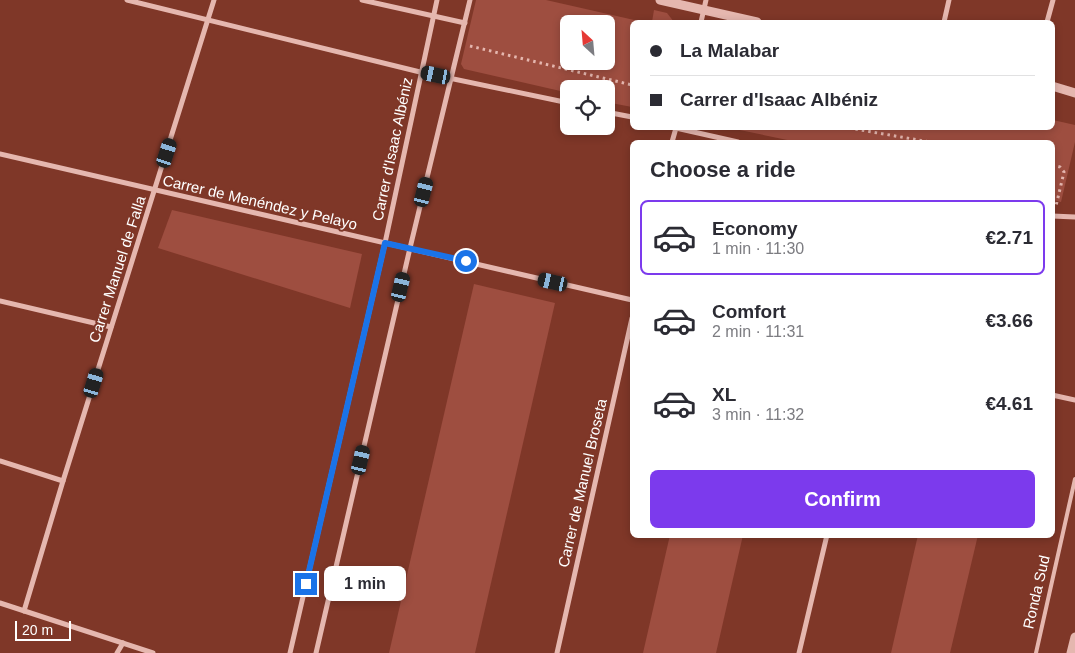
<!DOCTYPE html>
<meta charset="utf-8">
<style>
body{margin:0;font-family:Helvetica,sans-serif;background:#f7f7f7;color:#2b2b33;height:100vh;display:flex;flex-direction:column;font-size:19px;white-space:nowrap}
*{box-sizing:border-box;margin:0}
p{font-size:16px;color:#7c7c81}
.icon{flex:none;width:28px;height:28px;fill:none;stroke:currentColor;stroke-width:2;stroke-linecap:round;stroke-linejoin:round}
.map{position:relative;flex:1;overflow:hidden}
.sheet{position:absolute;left:630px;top:140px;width:425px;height:398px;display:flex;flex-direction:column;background:#fff;border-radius:8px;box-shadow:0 2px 8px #0003}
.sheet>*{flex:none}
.top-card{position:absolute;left:630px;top:20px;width:425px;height:110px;border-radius:8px;box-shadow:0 2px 8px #0003;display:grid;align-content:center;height:110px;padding:0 20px;background:#fff}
.needle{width:32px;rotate:334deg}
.controls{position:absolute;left:560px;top:15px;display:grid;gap:10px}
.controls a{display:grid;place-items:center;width:55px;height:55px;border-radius:8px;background:#fff;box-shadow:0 2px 8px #0003;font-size:25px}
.scale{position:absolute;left:15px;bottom:12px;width:56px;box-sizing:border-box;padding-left:5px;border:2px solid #fff;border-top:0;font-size:14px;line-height:18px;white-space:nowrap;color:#fff;-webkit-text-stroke:4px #7f3728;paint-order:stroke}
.end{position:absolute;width:22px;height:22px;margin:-11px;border:6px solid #1a73e8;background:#fff;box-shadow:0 0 0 2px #fff}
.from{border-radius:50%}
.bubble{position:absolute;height:35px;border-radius:8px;background:#fff;box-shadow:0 2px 8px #0003;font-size:16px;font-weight:700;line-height:35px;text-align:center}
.car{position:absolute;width:15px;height:30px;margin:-15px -8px;border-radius:6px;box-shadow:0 0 4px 1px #0007;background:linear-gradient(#222 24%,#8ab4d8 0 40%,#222 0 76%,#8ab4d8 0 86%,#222 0)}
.top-card b{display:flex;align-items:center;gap:18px;height:48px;font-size:19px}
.top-card b+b{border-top:1px solid #e1e1e2}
.top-card i{width:12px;height:12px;background:#2b2b33}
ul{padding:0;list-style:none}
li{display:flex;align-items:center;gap:15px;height:75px;margin:0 10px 8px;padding:0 10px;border:2px solid transparent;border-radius:8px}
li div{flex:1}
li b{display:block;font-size:19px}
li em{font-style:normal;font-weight:700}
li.selected{border-color:#7c3aed}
li>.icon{width:45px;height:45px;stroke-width:1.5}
h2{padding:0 20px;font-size:22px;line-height:60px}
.action{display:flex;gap:10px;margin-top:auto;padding:10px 20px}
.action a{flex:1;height:58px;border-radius:8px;background:#7c3aed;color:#fff;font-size:20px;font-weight:700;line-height:58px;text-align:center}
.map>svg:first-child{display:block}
</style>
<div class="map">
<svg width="1075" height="653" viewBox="0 0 1075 653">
<rect width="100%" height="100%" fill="#7f3728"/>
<g fill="#9e4e40" fill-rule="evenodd">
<path d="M476 0H546L643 22H632V107L606 102V89H569V93L464 69 461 64ZM569 24H606V61H569Z"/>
<polygon points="654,10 667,13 674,22 652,22"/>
<polygon points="1053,120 1075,125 1075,142 1061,202 1053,200 1052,142 797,142 730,128 1052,128"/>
<polygon points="172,210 362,254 350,308 158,248"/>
<polygon points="474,284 555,303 475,653 389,653"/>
<polygon points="670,535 743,535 716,653 643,653"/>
<polygon points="918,535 978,535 950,653 891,653"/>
</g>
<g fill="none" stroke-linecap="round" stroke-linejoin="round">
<g stroke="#e5b7af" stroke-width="3" stroke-dasharray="2.5 4" stroke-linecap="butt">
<polyline points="470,46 632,85"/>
<polyline points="849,128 930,142"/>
<polyline points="1052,165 1060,167 1064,172 1056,206"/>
</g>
<polyline stroke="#e5b7af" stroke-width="4" points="1036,653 1075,479"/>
<g stroke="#e5b7af" stroke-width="5">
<polyline points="127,0 420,72 569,103"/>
<polyline points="362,0 465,23"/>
<polyline points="701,22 706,0"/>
<polyline points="944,22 949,0"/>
<polyline points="1047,22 1053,0"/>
<polyline points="606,112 632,117"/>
<polyline points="676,128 738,142"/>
<polyline points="672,142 676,128"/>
<polyline points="0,154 632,300"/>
<polyline points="1052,216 1075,217"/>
<polyline points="0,301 111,327"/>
<polyline points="1052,395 1075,400"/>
<polyline points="0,461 63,481"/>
<polyline points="0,603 153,653"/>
<polyline points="24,611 63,481 214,0"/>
<polyline points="117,653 123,643"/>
<polyline points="290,653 385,243 437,0"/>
<polyline points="316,653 410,248 470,0"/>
<polyline points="557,653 632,318"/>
<polyline points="799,653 827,535"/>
</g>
<g stroke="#e5b7af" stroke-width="9">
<polyline points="660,0 757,22"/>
<polyline points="1052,86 1075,93"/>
<polyline points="1071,653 1075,637"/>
</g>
</g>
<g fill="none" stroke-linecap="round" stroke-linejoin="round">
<polyline stroke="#1a73e8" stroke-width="6" points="306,584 385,243 466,261"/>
</g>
<g text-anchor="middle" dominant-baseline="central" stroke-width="4" stroke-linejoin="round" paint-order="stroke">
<g font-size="15" fill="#fff" stroke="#7f3728">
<text transform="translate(392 149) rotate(-78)">Carrer d'Isaac Albéniz</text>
<text transform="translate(260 202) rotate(13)">Carrer de Menéndez y Pelayo</text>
<text transform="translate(117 269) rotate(-72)">Carrer Manuel de Falla</text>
<text transform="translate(582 483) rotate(-77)">Carrer de Manuel Broseta</text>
<text transform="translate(1036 592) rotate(-77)">Ronda Sud</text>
</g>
</g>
</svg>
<div class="controls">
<a><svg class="needle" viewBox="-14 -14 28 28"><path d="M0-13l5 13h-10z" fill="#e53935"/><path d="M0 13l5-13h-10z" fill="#7c7c81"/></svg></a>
<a><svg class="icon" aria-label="locate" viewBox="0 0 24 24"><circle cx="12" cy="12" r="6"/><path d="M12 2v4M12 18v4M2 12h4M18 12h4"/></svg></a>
</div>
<div class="scale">20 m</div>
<i class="end from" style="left:466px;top:261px"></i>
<i class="end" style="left:306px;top:584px"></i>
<div class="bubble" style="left:324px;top:566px;width:82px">1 min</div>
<i class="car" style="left:436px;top:75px;rotate:282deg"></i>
<i class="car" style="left:167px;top:153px;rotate:18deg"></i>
<i class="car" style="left:424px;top:192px;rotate:14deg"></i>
<i class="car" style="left:553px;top:282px;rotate:283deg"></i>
<i class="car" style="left:401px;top:287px;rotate:13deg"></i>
<i class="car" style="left:94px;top:383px;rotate:17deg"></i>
<i class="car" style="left:361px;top:460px;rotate:13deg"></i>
<div class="top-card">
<b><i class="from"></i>La Malabar</b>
<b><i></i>Carrer d'Isaac Albéniz</b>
</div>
<section class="sheet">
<h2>Choose a ride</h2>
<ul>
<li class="selected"><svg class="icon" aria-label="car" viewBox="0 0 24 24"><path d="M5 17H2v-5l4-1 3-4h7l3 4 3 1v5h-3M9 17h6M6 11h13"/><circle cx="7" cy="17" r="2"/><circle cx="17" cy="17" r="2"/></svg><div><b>Economy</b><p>1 min · 11:30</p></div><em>€2.71</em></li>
<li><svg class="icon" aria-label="car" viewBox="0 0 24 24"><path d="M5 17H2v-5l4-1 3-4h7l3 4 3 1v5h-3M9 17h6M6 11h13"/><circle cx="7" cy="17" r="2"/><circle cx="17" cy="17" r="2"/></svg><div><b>Comfort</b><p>2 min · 11:31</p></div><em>€3.66</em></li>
<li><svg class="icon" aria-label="car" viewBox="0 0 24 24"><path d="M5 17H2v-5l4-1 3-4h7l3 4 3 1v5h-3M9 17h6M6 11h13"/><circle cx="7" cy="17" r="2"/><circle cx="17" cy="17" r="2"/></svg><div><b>XL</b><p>3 min · 11:32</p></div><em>€4.61</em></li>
</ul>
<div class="action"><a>Confirm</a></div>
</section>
</div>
